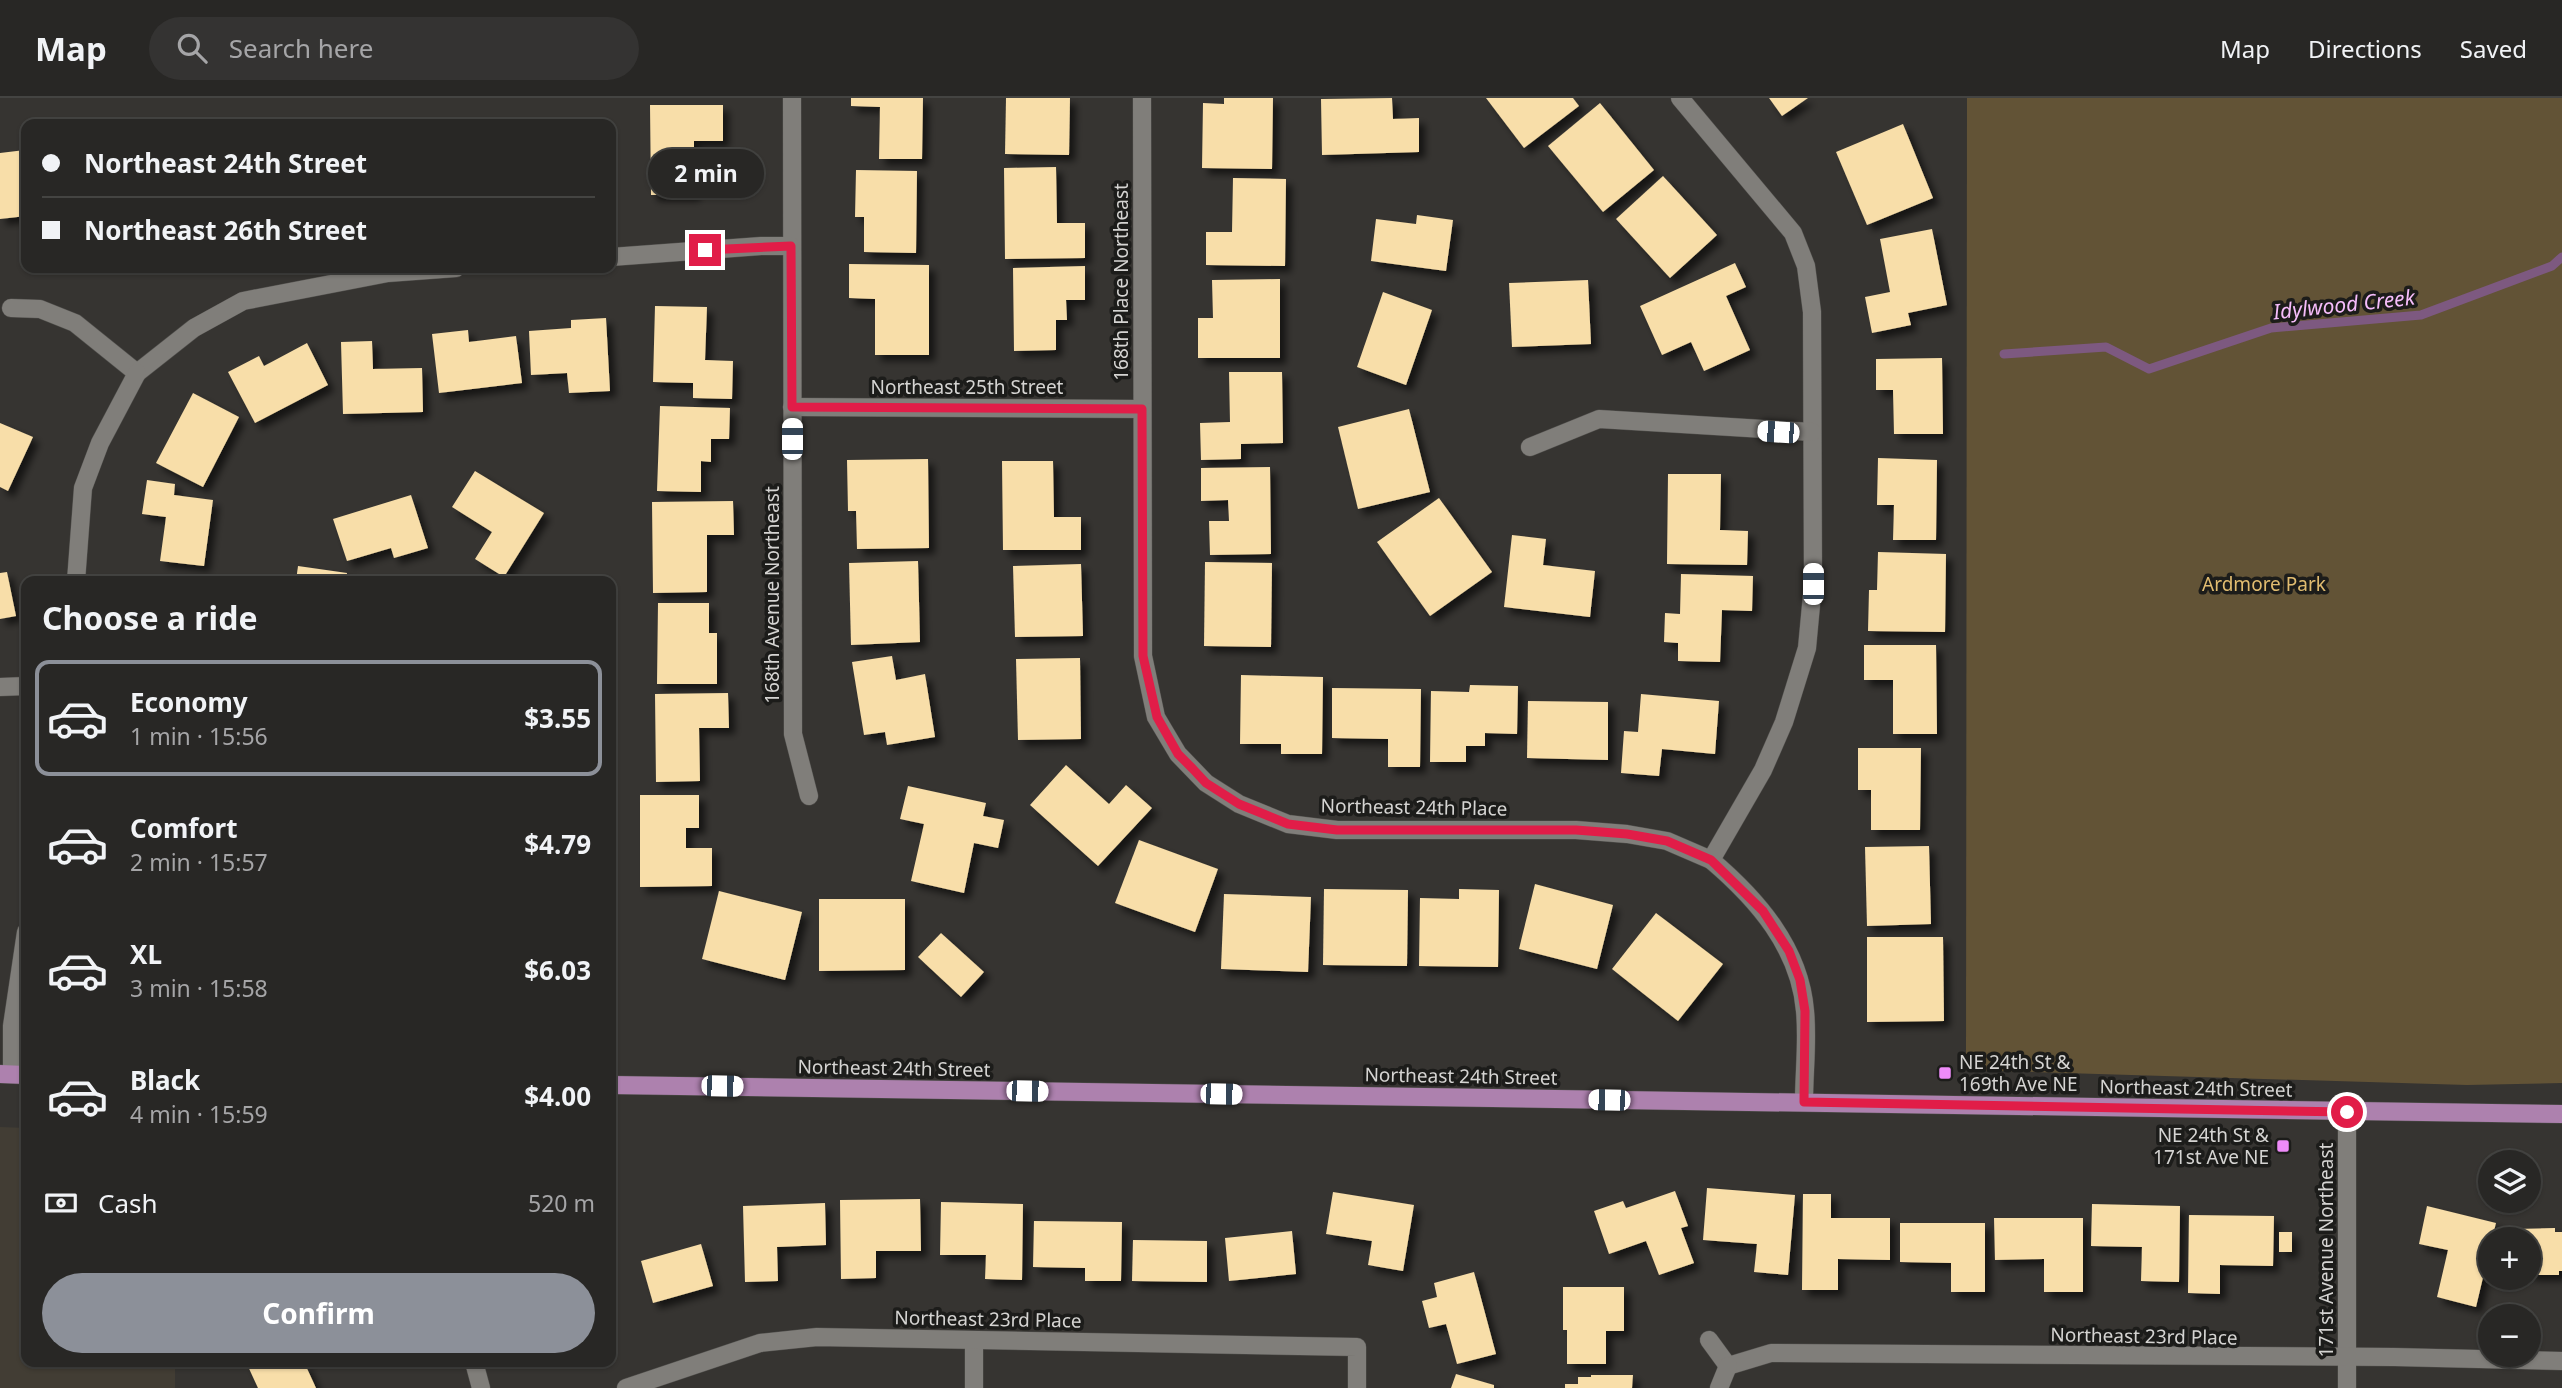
<!DOCTYPE html>
<meta charset="utf-8">
<style>
body{margin:0;font-family:"Noto Sans",sans-serif;background:#343332;color:#f1f3f6;height:100vh;display:flex;flex-direction:column;font-size:26px;white-space:nowrap}
*{box-sizing:border-box;margin:0}
p{font-size:23px;color:#a5a5a7}
.icon{flex:none;width:38px;height:38px;fill:none;stroke:currentColor;stroke-width:2;stroke-linecap:round;stroke-linejoin:round}
.map{position:relative;flex:1;overflow:hidden}
.details{position:absolute;left:21px;top:478px;width:595px;height:791px;display:flex;flex-direction:column;background:#282725;border-radius:14px;box-shadow:0 2px 5px #0004,0 0 0 2px #444442}
.details>*{flex:none}
.banner{position:absolute;left:21px;top:21px;width:595px;height:154px;border-radius:14px;box-shadow:0 2px 5px #0004,0 0 0 2px #444442;display:grid;align-content:center;height:154px;padding:0 21px;background:#282725}
.fabs{position:absolute;left:2478px;top:1052px;display:grid;gap:14px}
.fabs a{display:grid;place-items:center;width:63px;height:63px;border-radius:50%;background:#282725;box-shadow:0 2px 5px #0004,0 0 0 2px #444442;font-size:35px}
.end{position:absolute;width:32px;height:32px;margin:-16px;border:9px solid #e11d48;background:#fff;box-shadow:0 0 0 4px #fff}
.from{border-radius:50%}
.bubble{position:absolute;height:49px;border-radius:24px;background:#282725;box-shadow:0 2px 5px #0004,0 0 0 2px #444442;font-size:23px;font-weight:700;line-height:49px;text-align:center}
.car{position:absolute;width:21px;height:42px;margin:-21px -10px;border-radius:9px;box-shadow:0 0 5px 2px #0007;background:linear-gradient(#fff 24%,#345 0 40%,#fff 0 76%,#345 0 86%,#fff 0)}
.banner b{display:flex;align-items:center;gap:24px;height:66px;font-size:26px}
.banner b+b{border-top:2px solid #444442}
.banner i{width:18px;height:18px;background:#f1f3f6}
ul{padding:0;list-style:none}
li{display:flex;align-items:center;gap:21px;height:116px;margin:0 14px 10px;padding:0 7px;border:4px solid transparent;border-radius:14px}
li div{flex:1}
li b{display:block;font-size:26px}
li em{font-style:normal;font-weight:700}
li.active{border-color:#8c9099}
li>.icon{width:63px;height:63px;stroke-width:1.5}
h2{padding:0 21px;font-size:32px;line-height:84px}
.pay{display:flex;align-items:center;gap:18px;height:77px;padding:0 21px;font-size:26px}
.pay p{margin-inline-start:auto}
.action{display:flex;gap:14px;margin-top:auto;padding:14px 21px}
.action a{flex:1;height:80px;border-radius:42px;background:#8c9099;color:#fff;font-size:28px;font-weight:700;line-height:80px;text-align:center}
header{display:flex;align-items:center;gap:42px;box-sizing:border-box;height:98px;padding:0 35px;background:#282725;border-bottom:2px solid #444442}
header strong{font-size:33px}
nav{display:flex;gap:38px;margin-inline-start:auto;font-size:24px}
.search{width:490px;height:63px;background:#343332;display:flex;align-items:center;gap:18px;box-sizing:border-box;padding:0 24px;border-radius:38px;color:#a5a5a7;font-size:26px}
.map>svg:first-child{display:block}
</style>
<header>
<strong>Map</strong>
<div class="search"><svg class="icon" aria-label="search" viewBox="0 0 24 24"><circle cx="10" cy="10" r="6"/><path d="M15 15l6 6"/></svg>Search here</div>
<nav><a>Map</a><a>Directions</a><a>Saved</a></nav>
</header>
<div class="map">
<svg width="2562" height="1290" viewBox="0 0 2562 1290">
<defs>
<filter id="shadow"><feDropShadow dx="6" dy="6" stdDeviation="3.5" flood-color="#0009"/></filter>
</defs>
<rect width="100%" height="100%" fill="#363431"/>
<polygon fill="#423d34" points="0,1029 26,1030 26,1264 175,1264 175,1290 0,1290"/>
<polygon fill="#625336" points="1967,0 2562,0 2562,985 2467,987 1966,972"/>
<g fill="none" stroke-linecap="round" stroke-linejoin="round">
<polyline stroke="#7d5980" stroke-width="9" points="2004,256 2106,249 2149,271 2271,230 2421,217 2552,168 2562,159"/>
</g>
<g fill="#f8dea9" filter="url(#shadow)">
<polygon points="851,0 923,0 922,61 879,61 880,9 851,8"/>
<polygon points="1006,0 1070,0 1069,57 1005,56"/>
<polygon points="1224,0 1273,0 1272,71 1202,70 1203,5 1224,6"/>
<polygon points="1392,0 1393,21 1419,20 1419,54 1322,57 1321,1"/>
<polygon points="1486,0 1573,0 1579,8 1524,50"/>
<polygon points="1769,0 1808,0 1782,18"/>
<polygon points="1600,5 1654,72 1603,114 1548,48"/>
<polygon points="650,7 723,7 723,43 694,43 694,97 651,97"/>
<polygon points="1903,26 1933,100 1867,127 1836,54"/>
<polygon points="25,52 26,118 0,121 0,55"/>
<polygon points="1056,69 1057,125 1085,125 1085,160 1005,161 1004,70"/>
<polygon points="856,72 917,73 916,155 864,154 864,119 855,119"/>
<polygon points="1663,78 1717,137 1670,180 1616,121"/>
<polygon points="1233,80 1286,81 1285,168 1206,167 1206,134 1232,134"/>
<polygon points="1417,117 1453,122 1446,173 1371,163 1376,121 1416,126"/>
<polygon points="1932,131 1947,207 1908,215 1911,227 1872,235 1865,199 1890,194 1880,141"/>
<polygon points="1735,165 1746,189 1726,198 1750,252 1704,273 1691,244 1662,257 1640,208"/>
<polygon points="849,166 929,167 929,257 875,257 875,201 849,200"/>
<polygon points="1085,168 1085,202 1066,202 1067,222 1056,222 1056,252 1014,253 1013,170"/>
<polygon points="1280,181 1280,260 1198,260 1198,220 1213,220 1212,182"/>
<polygon points="1588,182 1591,246 1512,249 1509,185"/>
<polygon points="1383,194 1432,212 1406,287 1357,269"/>
<polygon points="655,208 707,209 705,262 733,263 732,301 693,300 693,285 653,284"/>
<polygon points="606,220 610,293 569,295 567,275 531,277 529,233 571,230 571,222"/>
<polygon points="468,232 469,244 516,238 522,285 439,295 432,236"/>
<polygon points="372,243 373,271 422,270 423,314 343,316 341,244"/>
<polygon points="307,245 328,287 255,325 228,274 259,258 264,268"/>
<polygon points="1942,260 1943,336 1894,336 1893,292 1876,292 1876,261"/>
<polygon points="1229,274 1282,274 1283,345 1241,346 1241,361 1201,362 1200,325 1230,324"/>
<polygon points="193,295 239,319 203,389 156,365"/>
<polygon points="660,308 730,310 729,341 711,341 711,364 701,363 701,394 657,393"/>
<polygon points="1409,311 1430,394 1358,411 1338,329"/>
<polygon points="0,325 33,339 8,393 0,389"/>
<polygon points="1878,360 1937,362 1936,442 1893,442 1894,407 1877,407"/>
<polygon points="928,361 929,450 857,451 856,413 848,413 847,362"/>
<polygon points="1002,363 1053,363 1054,419 1081,419 1081,452 1003,452"/>
<polygon points="1270,369 1271,456 1210,457 1209,423 1229,423 1228,402 1201,403 1201,370"/>
<polygon points="475,373 544,415 504,479 475,461 492,434 452,409"/>
<polygon points="1668,376 1721,376 1720,432 1748,433 1747,467 1667,466"/>
<polygon points="147,382 175,386 174,397 213,402 204,468 160,463 166,419 142,416"/>
<polygon points="411,397 428,450 394,460 391,450 347,463 333,421"/>
<polygon points="1439,400 1492,474 1430,518 1377,444"/>
<polygon points="733,403 734,437 707,437 707,494 653,495 652,404"/>
<polygon points="1512,437 1546,441 1543,467 1595,473 1590,519 1504,509"/>
<polygon points="1878,454 1946,456 1945,534 1868,533 1869,492 1877,492"/>
<polygon points="918,463 920,544 851,547 849,465"/>
<polygon points="1205,464 1272,465 1271,549 1204,548"/>
<polygon points="1081,466 1083,538 1015,539 1013,468"/>
<polygon points="298,468 347,475 346,483 296,483"/>
<polygon points="7,474 16,518 0,521 0,475"/>
<polygon points="572,476 574,483 543,483 542,482"/>
<polygon points="1681,476 1753,478 1752,513 1722,512 1720,564 1678,563 1678,545 1664,544 1665,515 1680,516"/>
<polygon points="658,505 709,505 709,535 717,535 717,586 657,586"/>
<polygon points="1864,547 1936,547 1937,636 1893,636 1893,582 1864,582"/>
<polygon points="892,558 896,582 925,576 935,639 887,647 885,634 864,637 852,564"/>
<polygon points="1080,560 1081,641 1018,642 1016,561"/>
<polygon points="1241,577 1323,579 1322,656 1281,656 1281,646 1240,646"/>
<polygon points="1470,587 1518,588 1517,636 1485,635 1485,648 1466,648 1466,664 1430,664 1431,593 1469,594"/>
<polygon points="1332,590 1421,591 1420,669 1388,669 1388,641 1332,640"/>
<polygon points="728,595 729,630 699,630 700,683 656,684 655,596"/>
<polygon points="1641,596 1719,603 1715,656 1662,651 1659,678 1621,675 1624,633 1638,634"/>
<polygon points="1528,603 1608,604 1608,662 1527,660"/>
<polygon points="1858,650 1921,650 1920,732 1871,732 1871,692 1858,692"/>
<polygon points="1066,667 1109,706 1126,687 1152,710 1098,768 1030,707"/>
<polygon points="908,688 986,705 983,718 1004,722 998,750 974,745 964,795 911,783 924,726 900,721"/>
<polygon points="640,697 699,697 699,730 686,730 686,750 712,750 712,788 640,789"/>
<polygon points="1139,742 1218,771 1195,834 1115,805"/>
<polygon points="1929,748 1931,826 1867,828 1865,749"/>
<polygon points="1535,786 1613,807 1597,871 1519,851"/>
<polygon points="1324,791 1408,792 1407,868 1323,867"/>
<polygon points="1459,791 1499,792 1498,869 1419,868 1420,800 1459,801"/>
<polygon points="719,793 802,814 785,882 702,861"/>
<polygon points="1224,796 1311,799 1308,874 1221,871"/>
<polygon points="819,801 905,801 905,872 819,873"/>
<polygon points="1656,815 1723,866 1678,923 1612,871"/>
<polygon points="941,835 984,874 961,899 918,859"/>
<polygon points="1867,839 1943,839 1944,923 1867,924"/>
<polygon points="1707,1090 1795,1097 1788,1177 1754,1174 1757,1146 1703,1142"/>
<polygon points="1675,1093 1688,1128 1681,1130 1694,1165 1659,1177 1646,1143 1609,1156 1594,1113 1623,1103 1626,1110"/>
<polygon points="1333,1094 1414,1107 1403,1173 1368,1167 1372,1143 1326,1136"/>
<polygon points="1803,1096 1831,1096 1831,1120 1890,1120 1890,1162 1838,1161 1838,1192 1802,1192"/>
<polygon points="920,1101 921,1153 876,1153 876,1180 841,1181 840,1102"/>
<polygon points="941,1104 1023,1106 1022,1182 985,1181 986,1157 940,1157"/>
<polygon points="825,1105 826,1147 777,1149 778,1183 745,1184 743,1108"/>
<polygon points="2092,1106 2180,1108 2179,1184 2141,1183 2142,1149 2091,1148"/>
<polygon points="2427,1108 2496,1125 2492,1141 2490,1141 2490,1150 2476,1209 2437,1199 2448,1152 2419,1146"/>
<polygon points="2189,1117 2274,1118 2273,1168 2220,1167 2220,1196 2188,1195"/>
<polygon points="1994,1120 2083,1120 2083,1194 2044,1194 2044,1161 1995,1162"/>
<polygon points="1034,1123 1122,1124 1121,1183 1085,1183 1085,1170 1033,1169"/>
<polygon points="1900,1125 1985,1125 1985,1194 1951,1194 1951,1165 1900,1164"/>
<polygon points="2555,1130 2555,1134 2562,1134 2562,1173 2559,1173 2559,1177 2529,1177 2529,1141 2514,1141 2514,1131"/>
<polygon points="1292,1133 1296,1176 1229,1183 1225,1140"/>
<rect x="2279" y="1134" width="13" height="20"/>
<polygon points="1133,1142 1207,1143 1207,1184 1132,1183"/>
<polygon points="701,1146 713,1188 653,1205 641,1163"/>
<polygon points="1474,1174 1496,1256 1457,1266 1446,1226 1429,1230 1422,1203 1437,1199 1434,1185"/>
<polygon points="1563,1189 1624,1189 1624,1233 1606,1233 1606,1266 1567,1266 1567,1232 1563,1232"/>
<polygon points="246,1264 292,1264 295,1270 305,1266 316,1290 258,1290"/>
<polygon points="1456,1276 1494,1287 1494,1290 1451,1290"/>
<polygon points="1591,1277 1633,1277 1632,1290 1565,1290 1565,1286 1578,1286 1578,1279 1591,1279"/>
</g>
<g fill="none" stroke-linecap="round" stroke-linejoin="round">
<defs>
<g id="minor">
<polyline points="792,0 793,636 809,698"/>
<polyline points="1142,0 1143,558 1156,619 1178,656 1206,685 1239,706 1288,726 1337,732 1576,732 1627,736 1667,743 1711,762"/>
<path d="M1680 0 1793 135 1806 168 1812 214 1813 486 1807 550 1784 624 1763 672 1711 762C1757 801 1800 850 1805 913 1808 943 1804 974 1804 1004"/>
<polyline points="611,159 761,148 791,148"/>
<polyline points="11,210 40,211 75,225 137,275 194,230 243,203 388,175 456,170"/>
<polyline points="792,309 1142,311"/>
<polyline points="1530,349 1599,321 1812,334"/>
<polyline points="76,483 83,390 100,345 137,275"/>
<polyline points="0,589 26,588"/>
<polyline points="12,976 12,928 26,834"/>
<polyline points="2347,1014 2347,1290"/>
<polyline points="1709,1242 1728,1268"/>
<polyline points="974,1243 974,1290"/>
<polyline points="474,1264 481,1290"/>
<polyline points="1728,1268 1771,1255 2394,1259 2562,1263"/>
<polyline points="626,1290 760,1245 817,1239 1357,1249 1357,1290"/>
<polyline points="1719,1290 1728,1268"/>
</g>
<g id="major">
<polyline points="0,976 26,977"/>
<polyline points="611,987 2562,1016"/>
</g>
</defs>
<use href="#minor" stroke="#51504d" stroke-width="19"/>
<use href="#major" stroke="#51504d" stroke-width="19"/>
<use href="#minor" stroke="#807e7a" stroke-width="18"/>
<use href="#major" stroke="#ad81ae" stroke-width="18"/>
</g>
<g fill="none" stroke-linecap="round" stroke-linejoin="round">
<polyline stroke="#e11d48" stroke-width="9" points="705,152 791,148 792,309 1142,311 1143,558 1157,619 1178,656 1192,670 1206,685 1239,706 1288,726 1337,732 1576,732 1627,736 1667,743 1711,762 1763,813 1789,853 1800,882 1805,913 1804,1004 2347,1014"/>
</g>
<g fill="#ee8bf8" stroke="#1c1c1a" stroke-width="2.5">
<rect x="1938" y="968" width="14" height="14" rx="3.5"/>
<rect x="2276" y="1041" width="14" height="14" rx="3.5"/>
</g>
<g text-anchor="middle" dominant-baseline="central" stroke-width="7" stroke-linejoin="round" paint-order="stroke">
<g font-size="19" fill="#d5d4d2" stroke="#1c1c1a">
<text transform="translate(1121 184) rotate(-90)">168th Place Northeast</text>
<text x="967" y="289">Northeast 25th Street</text>
<text transform="translate(772 497) rotate(-90)">168th Avenue Northeast</text>
<text transform="translate(1414 709) rotate(1)">Northeast 24th Place</text>
<text transform="translate(894 970) rotate(1)">Northeast 24th Street</text>
<text transform="translate(1461 978) rotate(1)">Northeast 24th Street</text>
<text transform="translate(2196 990) rotate(1)">Northeast 24th Street</text>
<text transform="translate(2326 1152) rotate(-90)">171st Avenue Northeast</text>
<text transform="translate(988 1221) rotate(1)">Northeast 23rd Place</text>
<text transform="translate(2144 1238) rotate(1)">Northeast 23rd Place</text>
</g>
<g font-size="19" fill="#e1bc70" stroke="#1c1c1a">
<text x="2264" y="486">Ardmore Park</text>
</g>
<g font-size="19" fill="#d5d4d2" stroke="#1c1c1a" text-anchor="start">
<text x="1959" y="964">NE 24th St &amp;<tspan x="1959" dy="22">169th Ave NE</tspan></text>
<text x="2269" y="1037" text-anchor="end">NE 24th St &amp;<tspan x="2269" dy="22">171st Ave NE</tspan></text>
</g>
<g font-size="21" font-style="italic" fill="#f6bdfb" stroke="#1c1c1a">
<text transform="translate(2344 206) rotate(-6)">Idylwood Creek</text>
</g>
</g>
</svg>
<div class="fabs">
<a><svg class="icon" aria-label="layers" viewBox="0 0 24 24"><path d="M12 4l9 5-9 5-9-5zM3 14l9 5 9-5"/></svg></a>
<a>+</a>
<a>−</a>
</div>
<i class="end from" style="left:2347px;top:1014px"></i>
<i class="end" style="left:705px;top:152px"></i>
<div class="bubble" style="left:648px;top:51px;width:116px">2 min</div>
<i class="car" style="left:1778px;top:334px;rotate:274deg"></i>
<i class="car" style="left:792px;top:341px;rotate:0deg"></i>
<i class="car" style="left:1813px;top:486px;rotate:0deg"></i>
<i class="car" style="left:722px;top:988px;rotate:91deg"></i>
<i class="car" style="left:1027px;top:993px;rotate:91deg"></i>
<i class="car" style="left:1221px;top:996px;rotate:91deg"></i>
<i class="car" style="left:1609px;top:1002px;rotate:271deg"></i>
<div class="banner">
<b><i class="from"></i>Northeast 24th Street</b>
<b><i></i>Northeast 26th Street</b>
</div>
<section class="details">
<h2>Choose a ride</h2>
<ul>
<li class="active"><svg class="icon" aria-label="car" viewBox="0 0 24 24"><path d="M5 17H2v-5l4-1 3-4h7l3 4 3 1v5h-3M9 17h6M6 11h13"/><circle cx="7" cy="17" r="2"/><circle cx="17" cy="17" r="2"/></svg><div><b>Economy</b><p>1 min · 15:56</p></div><em>$3.55</em></li>
<li><svg class="icon" aria-label="car" viewBox="0 0 24 24"><path d="M5 17H2v-5l4-1 3-4h7l3 4 3 1v5h-3M9 17h6M6 11h13"/><circle cx="7" cy="17" r="2"/><circle cx="17" cy="17" r="2"/></svg><div><b>Comfort</b><p>2 min · 15:57</p></div><em>$4.79</em></li>
<li><svg class="icon" aria-label="car" viewBox="0 0 24 24"><path d="M5 17H2v-5l4-1 3-4h7l3 4 3 1v5h-3M9 17h6M6 11h13"/><circle cx="7" cy="17" r="2"/><circle cx="17" cy="17" r="2"/></svg><div><b>XL</b><p>3 min · 15:58</p></div><em>$6.03</em></li>
<li><svg class="icon" aria-label="car" viewBox="0 0 24 24"><path d="M5 17H2v-5l4-1 3-4h7l3 4 3 1v5h-3M9 17h6M6 11h13"/><circle cx="7" cy="17" r="2"/><circle cx="17" cy="17" r="2"/></svg><div><b>Black</b><p>4 min · 15:59</p></div><em>$4.00</em></li>
</ul>
<div class="pay"><svg class="icon" aria-label="cash" viewBox="0 0 24 24"><path d="M3 7h18v10H3z"/><circle cx="12" cy="12" r="2"/></svg>Cash<p>520 m</p></div>
<div class="action"><a>Confirm</a></div>
</section>
</div>
